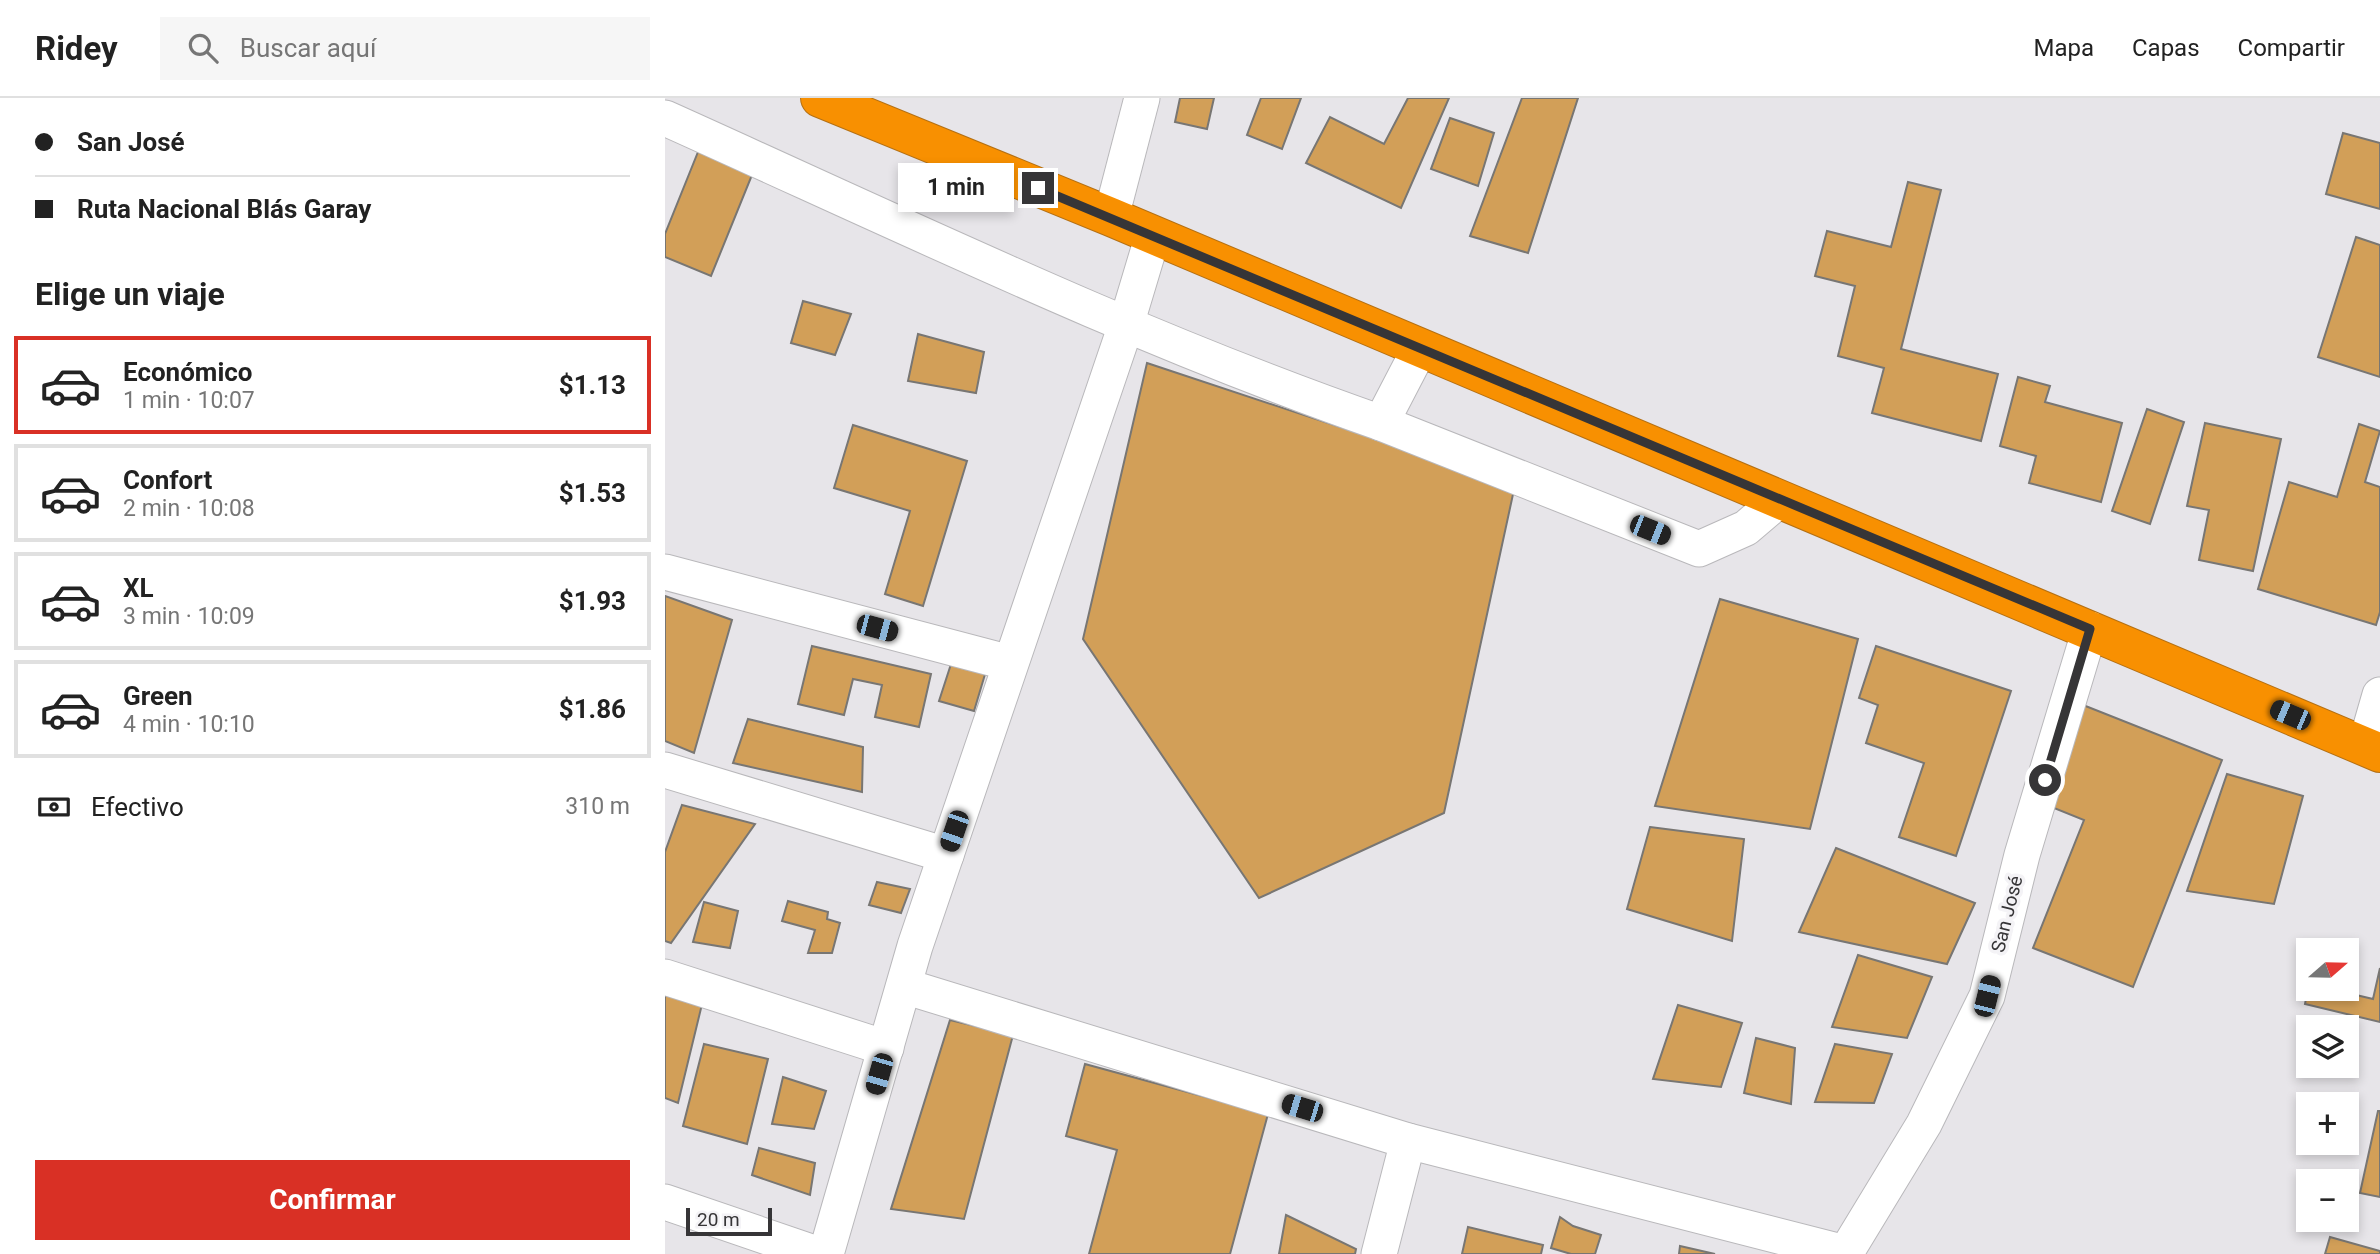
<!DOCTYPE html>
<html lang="es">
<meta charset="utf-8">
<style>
body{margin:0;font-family:Roboto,sans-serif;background:#f6f6f6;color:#222;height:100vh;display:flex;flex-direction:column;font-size:26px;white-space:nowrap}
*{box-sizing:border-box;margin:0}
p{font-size:23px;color:#767676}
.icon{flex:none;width:38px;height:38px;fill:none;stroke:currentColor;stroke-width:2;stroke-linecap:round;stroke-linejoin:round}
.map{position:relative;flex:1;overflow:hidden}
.drawer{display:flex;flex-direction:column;background:#fff;width:665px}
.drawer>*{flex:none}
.banner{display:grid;align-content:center;height:154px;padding:0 35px;background:#fff}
.needle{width:46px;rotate:70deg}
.tools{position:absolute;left:1631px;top:840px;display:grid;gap:14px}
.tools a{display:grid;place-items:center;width:63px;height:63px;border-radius:0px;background:#fff;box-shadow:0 4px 10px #0003;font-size:35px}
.scale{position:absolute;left:21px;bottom:18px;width:86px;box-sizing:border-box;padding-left:7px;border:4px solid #363537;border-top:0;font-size:19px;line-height:24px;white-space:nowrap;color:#363537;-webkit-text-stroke:5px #f4f3f6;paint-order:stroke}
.end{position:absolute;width:32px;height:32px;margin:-16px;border:9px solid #363537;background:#fff;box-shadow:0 0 0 4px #fff}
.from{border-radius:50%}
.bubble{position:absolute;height:49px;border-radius:0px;background:#fff;box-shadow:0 4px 10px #0003;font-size:23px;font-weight:700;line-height:49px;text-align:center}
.car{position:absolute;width:21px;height:42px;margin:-21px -10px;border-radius:9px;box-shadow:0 0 5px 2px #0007;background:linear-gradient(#222 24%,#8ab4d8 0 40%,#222 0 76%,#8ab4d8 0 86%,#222 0)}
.banner b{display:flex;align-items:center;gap:24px;height:66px;font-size:26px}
.banner b+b{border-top:2px solid #e0e0e0}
.banner i{width:18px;height:18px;background:#222}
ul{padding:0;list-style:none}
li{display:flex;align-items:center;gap:21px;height:98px;margin:0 14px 10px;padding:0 21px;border:4px solid #e0e0e0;border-radius:0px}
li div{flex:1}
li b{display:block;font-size:26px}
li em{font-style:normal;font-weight:700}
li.active{border-color:#d93025}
li>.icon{width:63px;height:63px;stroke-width:1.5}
h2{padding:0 35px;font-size:32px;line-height:84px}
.pay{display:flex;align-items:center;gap:18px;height:77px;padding:0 35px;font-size:26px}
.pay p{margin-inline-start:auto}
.primary-button{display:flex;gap:14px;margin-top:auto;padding:14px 35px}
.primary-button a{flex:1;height:80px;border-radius:0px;background:#d93025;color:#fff;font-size:28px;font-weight:700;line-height:80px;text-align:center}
header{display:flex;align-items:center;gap:42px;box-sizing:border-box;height:98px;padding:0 35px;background:#fff;border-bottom:2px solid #e0e0e0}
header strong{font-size:33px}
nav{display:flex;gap:38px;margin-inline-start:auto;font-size:24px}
.search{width:490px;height:63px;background:#f6f6f6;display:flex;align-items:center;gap:18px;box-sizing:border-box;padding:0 24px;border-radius:0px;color:#767676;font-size:26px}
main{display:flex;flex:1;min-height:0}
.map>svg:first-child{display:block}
</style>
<header>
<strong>Ridey</strong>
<div class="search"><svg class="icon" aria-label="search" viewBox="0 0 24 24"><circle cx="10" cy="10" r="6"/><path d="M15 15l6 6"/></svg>Buscar aquí</div>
<nav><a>Mapa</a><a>Capas</a><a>Compartir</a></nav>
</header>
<main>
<section class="drawer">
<div class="banner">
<b><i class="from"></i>San José</b>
<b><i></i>Ruta Nacional Blás Garay</b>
</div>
<h2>Elige un viaje</h2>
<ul>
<li class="active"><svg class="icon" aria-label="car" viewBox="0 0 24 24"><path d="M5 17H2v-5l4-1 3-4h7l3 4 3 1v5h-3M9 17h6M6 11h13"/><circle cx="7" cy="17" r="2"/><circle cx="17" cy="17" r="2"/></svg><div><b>Económico</b><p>1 min · 10:07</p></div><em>$1.13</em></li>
<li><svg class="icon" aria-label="car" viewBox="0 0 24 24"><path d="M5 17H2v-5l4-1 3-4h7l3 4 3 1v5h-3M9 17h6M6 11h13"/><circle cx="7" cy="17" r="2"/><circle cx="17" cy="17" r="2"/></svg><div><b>Confort</b><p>2 min · 10:08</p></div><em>$1.53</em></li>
<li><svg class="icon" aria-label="car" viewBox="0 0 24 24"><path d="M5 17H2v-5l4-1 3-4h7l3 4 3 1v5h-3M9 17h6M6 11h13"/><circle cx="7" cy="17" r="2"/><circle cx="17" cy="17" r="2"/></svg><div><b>XL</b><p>3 min · 10:09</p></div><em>$1.93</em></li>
<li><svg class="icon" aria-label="car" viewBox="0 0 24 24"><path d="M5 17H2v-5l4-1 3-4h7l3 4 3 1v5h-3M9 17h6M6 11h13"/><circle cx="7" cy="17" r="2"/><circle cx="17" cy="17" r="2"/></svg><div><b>Green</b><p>4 min · 10:10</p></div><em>$1.86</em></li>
</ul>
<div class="pay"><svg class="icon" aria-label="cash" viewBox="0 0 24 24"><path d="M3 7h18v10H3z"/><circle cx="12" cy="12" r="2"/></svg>Efectivo<p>310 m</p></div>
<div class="primary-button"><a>Confirmar</a></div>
</section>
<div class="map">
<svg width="1715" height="1156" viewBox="0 0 1715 1156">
<rect width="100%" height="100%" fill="#e7e5e9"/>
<g fill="#d29f58" stroke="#787673" stroke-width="2">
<polygon points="515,0 549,0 542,31 510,24"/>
<polygon points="596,0 636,0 617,51 582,37"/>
<polygon points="743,0 784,0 736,110 641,65 665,19 719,46"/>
<polygon points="857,0 913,0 863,155 805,138"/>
<polygon points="785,20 829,35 813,88 766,71"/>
<polygon points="1678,35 1715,45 1715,111 1661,96"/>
<polygon points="35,49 89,72 46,178 0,159 0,136"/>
<polygon points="1243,84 1276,92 1236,251 1333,276 1316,343 1207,315 1219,270 1173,258 1190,188 1150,178 1162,133 1226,149"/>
<polygon points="1691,139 1715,147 1715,279 1653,259"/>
<polygon points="138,203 186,216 170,257 126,245"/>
<polygon points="253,236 319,254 311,295 243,283"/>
<polygon points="482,265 850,387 779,715 594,800 418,541"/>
<polygon points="1353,279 1385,288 1380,304 1457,325 1436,404 1364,385 1371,358 1335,348"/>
<polygon points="1482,311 1519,324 1485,426 1447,413"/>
<polygon points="1540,325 1616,341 1588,473 1534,462 1544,412 1522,408"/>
<polygon points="1694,326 1715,333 1700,384 1715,389 1715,514 1711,527 1593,491 1624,384 1672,399"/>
<polygon points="188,327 302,363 258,508 220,496 245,413 169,390"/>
<polygon points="0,498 67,522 29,655 0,643"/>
<polygon points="1055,501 1193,541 1145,731 990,708"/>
<polygon points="147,548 266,576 254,629 210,619 217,587 188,581 179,617 133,606"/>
<polygon points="1211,548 1346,593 1291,758 1234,739 1259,665 1201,645 1213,607 1194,600"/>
<polygon points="287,563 321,573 309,613 274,603"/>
<polygon points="1418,607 1557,662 1468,889 1368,850 1419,722 1379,706"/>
<polygon points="83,621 198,649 197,694 68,665"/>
<polygon points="1562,676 1638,698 1609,806 1522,793"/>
<polygon points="17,707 90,726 6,845 0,843 0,754"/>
<polygon points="985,729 1079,741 1067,843 962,811"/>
<polygon points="1171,750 1310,805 1282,866 1134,834"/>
<polygon points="212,784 245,791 236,815 204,807"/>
<polygon points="123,803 163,814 162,821 175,825 167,855 143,855 150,832 117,823"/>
<polygon points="39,804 73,813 65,850 28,844"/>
<polygon points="1193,857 1267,879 1242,940 1167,929"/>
<polygon points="1715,870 1715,924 1640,906 1643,891 1666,891 1708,901"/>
<polygon points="0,885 39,898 13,1005 0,1000"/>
<polygon points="1013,907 1077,925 1056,989 988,981"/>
<polygon points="285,922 348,937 299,1121 226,1111"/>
<polygon points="1091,940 1130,950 1126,1006 1079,995"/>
<polygon points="39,946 103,961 82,1046 18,1028"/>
<polygon points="1170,946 1227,956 1209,1005 1150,1004"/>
<polygon points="420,966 603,1016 565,1156 424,1156 452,1052 401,1038"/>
<polygon points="118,979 161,993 149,1031 107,1026"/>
<polygon points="1713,1013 1715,1013 1715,1099 1695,1095"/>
<polygon points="94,1050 150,1065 145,1097 87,1077"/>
<polygon points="621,1117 691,1151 690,1156 614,1156"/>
<polygon points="895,1119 908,1128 936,1137 930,1156 906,1156 886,1150"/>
<polygon points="803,1129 878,1147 876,1156 797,1156"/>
<polygon points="1665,1139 1715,1153 1715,1156 1660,1156"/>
<polygon points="1015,1148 1050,1156 1014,1156"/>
</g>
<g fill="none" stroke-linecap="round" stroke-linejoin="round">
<defs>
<g id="minor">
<path d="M0 20C236 126 471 240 716 325L755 250"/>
<polyline points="446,119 477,0"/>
<polyline points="716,325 1034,451 1081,430 1115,401"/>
<polyline points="0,474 345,565"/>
<polyline points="1700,649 1715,597"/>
<polyline points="0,672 281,757"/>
<polyline points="0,879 221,950"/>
<polyline points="239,888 743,1043 1180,1155"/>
<polyline points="0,1104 152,1156"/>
<polyline points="161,1156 250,848 461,227 488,137"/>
<polyline points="714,1156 743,1043"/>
<polyline points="1180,1156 1259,1026 1322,898 1357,757 1425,531"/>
</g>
<polyline id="highway" points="155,0 446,119 1715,655"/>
</defs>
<use href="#minor" stroke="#b9b8bb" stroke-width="37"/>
<use href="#highway" stroke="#b47014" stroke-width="40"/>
<use href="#minor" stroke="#fff" stroke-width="35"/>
<use href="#highway" stroke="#f89001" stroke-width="38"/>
</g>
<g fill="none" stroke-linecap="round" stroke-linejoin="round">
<polyline stroke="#363537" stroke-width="9" points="373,90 1425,531 1380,682"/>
</g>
<g text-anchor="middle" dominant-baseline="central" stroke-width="7" stroke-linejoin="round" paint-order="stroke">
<g font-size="19" fill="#363537" stroke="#f4f3f6">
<text transform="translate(1342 816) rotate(-76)">San José</text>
</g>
</g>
</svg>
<div class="tools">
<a><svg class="needle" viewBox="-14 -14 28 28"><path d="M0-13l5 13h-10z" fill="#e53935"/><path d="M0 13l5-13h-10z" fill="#767676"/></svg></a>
<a><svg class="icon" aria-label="layers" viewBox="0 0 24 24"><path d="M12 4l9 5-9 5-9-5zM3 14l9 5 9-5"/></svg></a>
<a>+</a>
<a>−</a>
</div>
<div class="scale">20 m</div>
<i class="end from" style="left:1380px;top:682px"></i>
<i class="end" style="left:373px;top:90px"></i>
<div class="bubble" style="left:233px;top:65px;width:116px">1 min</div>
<i class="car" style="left:985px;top:432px;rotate:112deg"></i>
<i class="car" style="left:212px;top:530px;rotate:105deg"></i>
<i class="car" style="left:1625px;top:617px;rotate:293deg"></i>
<i class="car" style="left:289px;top:733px;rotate:199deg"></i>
<i class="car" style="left:1322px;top:898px;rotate:14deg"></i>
<i class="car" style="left:214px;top:976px;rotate:196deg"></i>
<i class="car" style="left:637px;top:1010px;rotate:287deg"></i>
</div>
</main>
